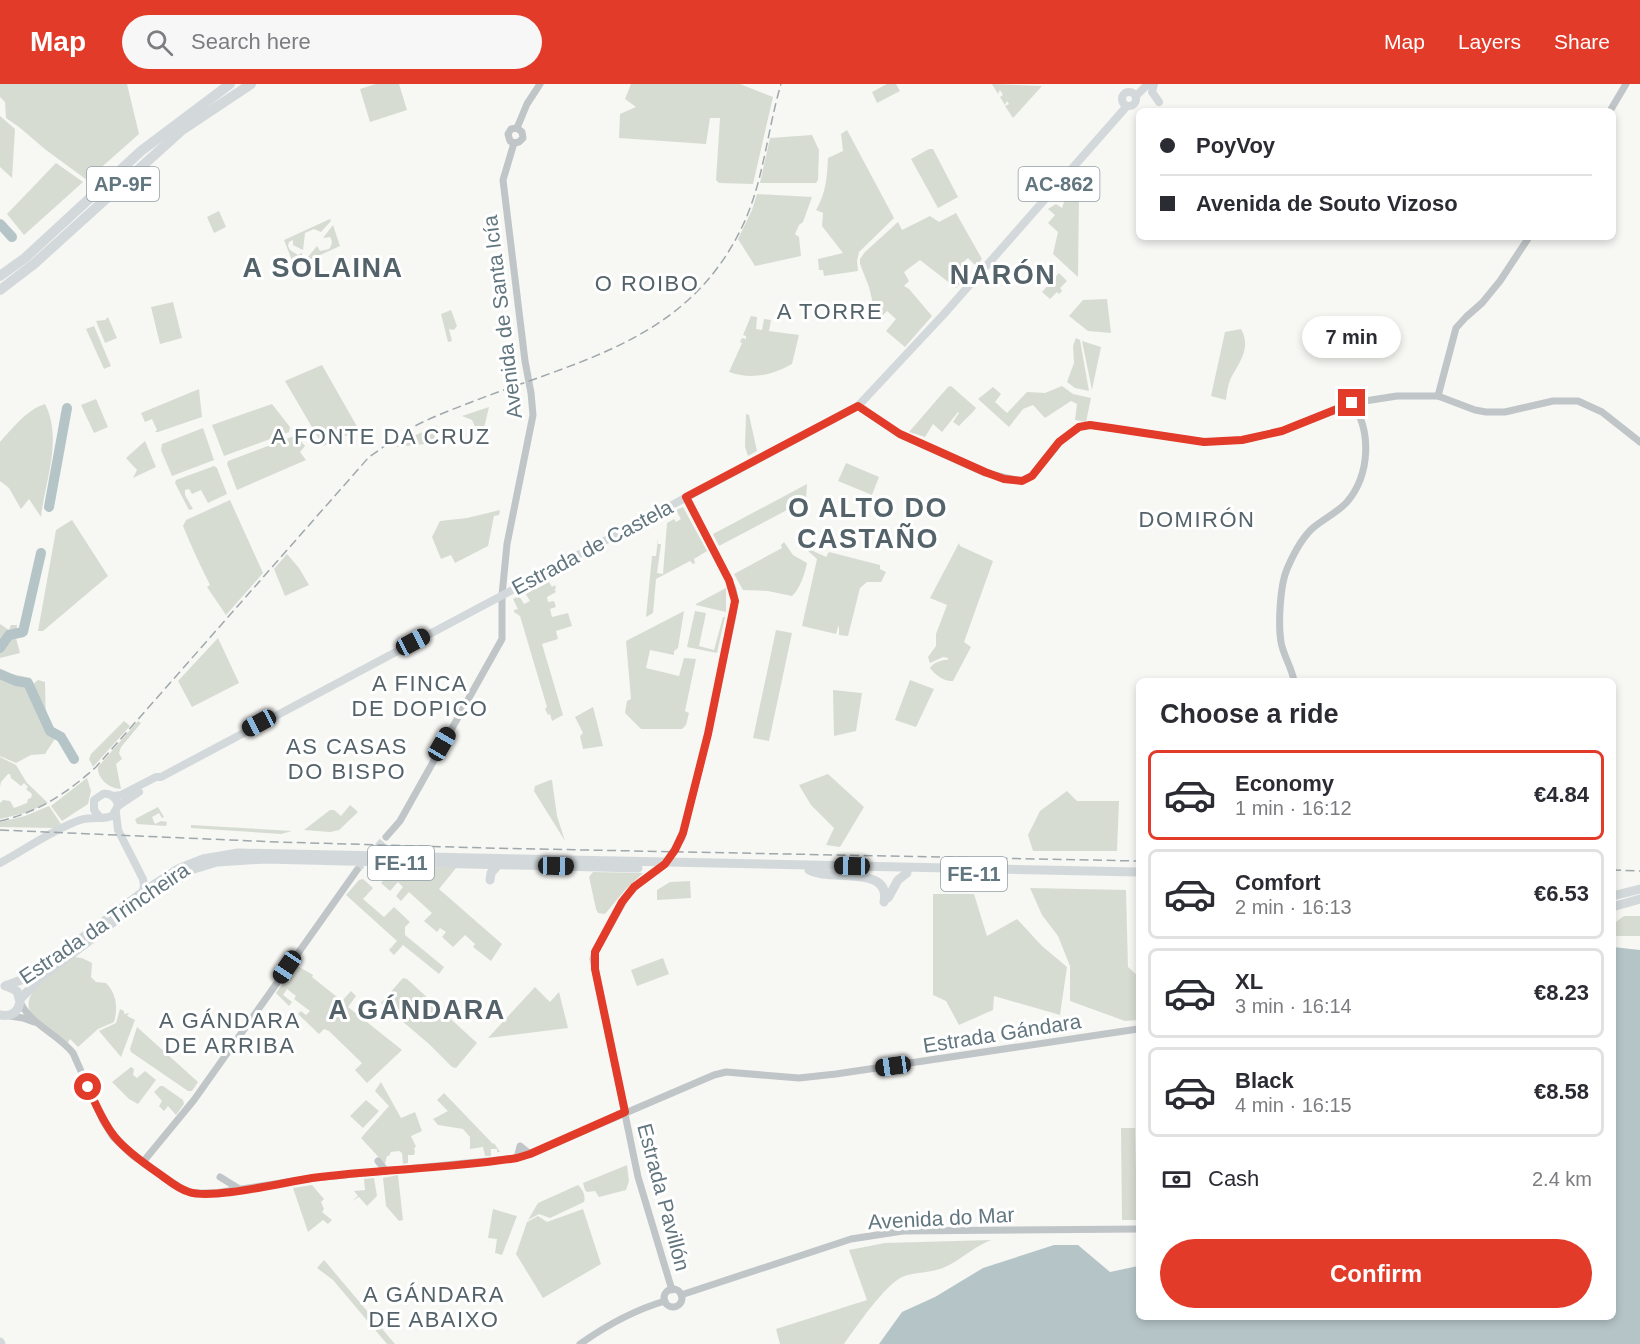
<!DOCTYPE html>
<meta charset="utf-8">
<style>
body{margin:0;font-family:Helvetica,sans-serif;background:#f7f7f7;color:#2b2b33;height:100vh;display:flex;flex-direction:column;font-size:22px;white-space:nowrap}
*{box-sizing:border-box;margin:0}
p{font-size:20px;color:#7c7c81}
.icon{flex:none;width:33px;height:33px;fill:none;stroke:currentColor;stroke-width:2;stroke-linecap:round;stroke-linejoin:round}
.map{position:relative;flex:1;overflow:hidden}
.sheet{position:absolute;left:1136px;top:594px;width:480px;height:642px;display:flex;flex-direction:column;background:#fff;border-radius:9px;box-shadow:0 3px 9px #0003}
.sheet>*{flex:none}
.top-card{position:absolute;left:1136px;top:24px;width:480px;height:132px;border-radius:9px;box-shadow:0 3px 9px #0003;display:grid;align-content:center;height:132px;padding:0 24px;background:#fff}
.end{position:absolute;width:27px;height:27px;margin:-14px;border:8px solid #e23b29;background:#fff;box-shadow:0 0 0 3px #fff}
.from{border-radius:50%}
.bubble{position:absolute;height:42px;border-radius:21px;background:#fff;box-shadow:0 3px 9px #0003;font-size:20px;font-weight:700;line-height:42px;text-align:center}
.car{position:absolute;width:18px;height:36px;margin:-18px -9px;border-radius:8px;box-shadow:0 0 4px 2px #0007;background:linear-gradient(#222 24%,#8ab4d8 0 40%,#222 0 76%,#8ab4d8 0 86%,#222 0)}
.top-card b{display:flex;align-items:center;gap:21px;height:57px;font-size:22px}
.top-card b+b{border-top:2px solid #e1e1e2}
.top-card i{width:15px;height:15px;background:#2b2b33}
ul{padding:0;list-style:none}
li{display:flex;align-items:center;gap:18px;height:90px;margin:0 12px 9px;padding:0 12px;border:3px solid #e1e1e2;border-radius:9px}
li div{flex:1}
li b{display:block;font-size:22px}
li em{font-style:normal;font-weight:700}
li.selected{border-color:#e23b29}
li>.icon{width:54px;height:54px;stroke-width:1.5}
h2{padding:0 24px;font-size:27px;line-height:72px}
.pay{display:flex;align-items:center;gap:15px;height:66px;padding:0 24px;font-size:22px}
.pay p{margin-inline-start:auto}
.primary-button{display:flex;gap:12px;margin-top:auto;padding:12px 24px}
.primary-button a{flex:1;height:69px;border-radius:36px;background:#e23b29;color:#fff;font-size:24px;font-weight:700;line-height:69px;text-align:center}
header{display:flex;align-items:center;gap:36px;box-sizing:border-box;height:84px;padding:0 30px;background:#e23b29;color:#fff}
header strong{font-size:28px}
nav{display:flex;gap:33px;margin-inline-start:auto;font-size:21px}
.search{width:420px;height:54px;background:#f7f7f7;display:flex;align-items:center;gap:15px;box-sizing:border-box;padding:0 21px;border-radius:33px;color:#7c7c81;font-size:22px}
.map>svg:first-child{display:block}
</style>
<header>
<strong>Map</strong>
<div class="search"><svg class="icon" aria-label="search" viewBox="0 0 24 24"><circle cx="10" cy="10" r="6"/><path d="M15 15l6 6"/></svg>Search here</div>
<nav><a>Map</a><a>Layers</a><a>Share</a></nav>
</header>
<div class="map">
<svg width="1640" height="1260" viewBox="0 0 1640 1260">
<rect width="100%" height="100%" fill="#f7f7f4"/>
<g fill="#d7dcd3">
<polygon points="0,0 127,0 139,50 87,96 46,66 19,43 6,34 5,18 0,13"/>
<polygon points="376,0 399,0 407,26 370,38 360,5"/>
<polygon points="631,0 740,0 773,13 753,100 719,99 716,96 720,34 710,34 706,60 619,54 620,30 636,23 625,15"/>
<polygon points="887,0 896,0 900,7 877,19 872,8"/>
<polygon points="992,0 1042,2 1013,34 1005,22 1009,20 1007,17 1005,21 1000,13 1003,11 1000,6 998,10"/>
<polygon points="0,32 15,45 12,94 0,83"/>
<path d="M847 46 894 134 859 168 857 177 858 187 824 192 823 186H819L818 175 843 169 822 142 823 129 816 126C826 109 827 94 828 74L843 67 841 50Z"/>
<polygon points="812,51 819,66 818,96 816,99 760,99 770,54"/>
<polygon points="929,65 933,65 958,113 938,124 911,75"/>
<polygon points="56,79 83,98 24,151 7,130"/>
<polygon points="1067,109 1079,111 1078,193 1053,170 1058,148 1048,139 1055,131 1048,125 1056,120 1062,124"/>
<polygon points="757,110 812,113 803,138 799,141 795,150 799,153 801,172 755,182 738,155 752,126"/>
<polygon points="219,127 226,143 214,149 207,133"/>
<polygon points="956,129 982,175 976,182 968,174 962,179 971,188 956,204 920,176 904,188 909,197 904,202 909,205 932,232 905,263 886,247 896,235 887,227 877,237 869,203 860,180 860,175 865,168 898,138 902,146 930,132 939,138"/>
<polygon points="330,135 331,137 321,148 314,145 305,149 303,166 293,161 293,156 289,158 288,162 290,166 298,171 302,169 302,172 293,179 284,156"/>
<path d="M333 141 340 162 303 179 317 162 320 167 329 165C332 161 333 157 330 153L323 154Z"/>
<polygon points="1059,189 1067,197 1060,204 1062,207 1059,210 1057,208 1050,215 1042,208"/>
<polygon points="1107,215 1111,249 1088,247 1069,232 1083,216"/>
<polygon points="173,218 182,254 160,260 151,223"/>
<polygon points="451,226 457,242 454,246 449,245 452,257 448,258 441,230"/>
<path d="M751 232 757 233 756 245 762 246 764 235 771 236 769 247 799 251 792 280C773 291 752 296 729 288L742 259 740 258 742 254 746 255V252L743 251Z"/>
<polygon points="108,233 117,254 105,259 96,237 105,236"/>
<polygon points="94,242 111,282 104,285 86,245"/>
<path d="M1241 245C1251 263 1241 276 1232 292 1228 299 1227 308 1226 316L1211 312 1225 248Z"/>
<polygon points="1076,254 1080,256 1089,307 1075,304 1067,298 1074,279 1073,262"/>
<polygon points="1082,257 1101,263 1092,306"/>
<polygon points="322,281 359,346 323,362 285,297"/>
<path d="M951 302 976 324C972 330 964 336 959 342L953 338 959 329 958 328 942 348 933 340 925 353 909 348 948 303Z"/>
<polygon points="1062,302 1073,310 1091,314 1086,338 1075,336 1077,320 1071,317 1045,334 1033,321 1023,325 1009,343 978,315 993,303 1001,310 995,318 1007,329 1027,308 1045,309"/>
<polygon points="199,305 202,333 158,348 155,348 157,346 152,335 145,338 141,329"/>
<polygon points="96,315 108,343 94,349 81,321"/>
<path d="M45 320C63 355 45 397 41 433L29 415 21 425 9 404 0 397V358C13 344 26 326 45 320Z"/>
<polygon points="272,320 290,343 289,348 224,372 212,341"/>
<polygon points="489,323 480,361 479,351 472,336 462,332"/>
<polygon points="746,330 749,331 757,367 748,372 745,363"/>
<polygon points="437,342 434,359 396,363 411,353"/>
<polygon points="203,344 214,376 172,392 161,366 162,360"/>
<polygon points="294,352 297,353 305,362 300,368 306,376 237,406 227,380 228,377"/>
<polygon points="145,357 156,383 133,394 137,386 126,374"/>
<polygon points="846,379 879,393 872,411 838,397"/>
<polygon points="214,382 217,384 227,410 208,419 201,406 192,410 189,405 185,406 185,411 193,425 189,426 175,399 176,396"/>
<polygon points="807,400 806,416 719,462 713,450"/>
<path d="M230 416 263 489 226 531 207 503 210 501C200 481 191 462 183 442L186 436Z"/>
<polygon points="683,423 707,467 694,475 695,479 693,480 690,477 656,495 653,529 646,533 652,472 656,472 658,455 658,460 661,460 657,489 663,490 667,439 674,435 676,438 681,435 676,426"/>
<polygon points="500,426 499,431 494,432 488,462 455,479 451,471 441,475 432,453 440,437 467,434"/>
<polygon points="72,436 108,492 43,547 38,547 56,446"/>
<path d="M784 458 793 471 807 479C805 489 800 505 792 512L768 507 743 506 734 490 782 464 781 461Z"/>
<path d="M959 459 960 462 993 477 964 558 971 563 953 597C945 598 935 591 930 584 933 579 943 575 948 576V574L943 573 930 579 928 573 936 562V550L947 521 930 514Z"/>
<polygon points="809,465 826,473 829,468 880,481 880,485 886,488 881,498 867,498 860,504 848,552 839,551 839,542 838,543 836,550 802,542 817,475 808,467"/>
<polygon points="287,470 299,484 309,501 285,512 274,485"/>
<polygon points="549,498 552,503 555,501 556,505 554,505 556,508 547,513 548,518 554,517 556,523 550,525 552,533 568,529 572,542 556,547 558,555 542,560 563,631 552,637 550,630 548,631 545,625 547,623 520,532 514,528 514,526 518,525 513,515 519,512 524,520 530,517 524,507 534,501 536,505"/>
<polygon points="726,504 726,528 696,521 696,520"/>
<polygon points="684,527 678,564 674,567 674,571 650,566 646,584 679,592 684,574 696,575 685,627 689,629 686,641 682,645 641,645 625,629 627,617 631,615 626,557"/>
<polygon points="695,527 706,529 699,562 714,566 723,533 725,533 717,569 687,563"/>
<polygon points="0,540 9,546 11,541 17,541 16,554 20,569 0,574"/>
<polygon points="776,546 792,549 769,657 753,654"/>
<polygon points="218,554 239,599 192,623 178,597"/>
<polygon points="0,584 2,588 31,594 33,600 38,596 45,598 46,645 56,653 45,670 31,671 16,679 0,672"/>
<polygon points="910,596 934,605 916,643 895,636"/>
<polygon points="833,606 862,609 856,647 834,652"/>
<polygon points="593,623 603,662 583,665 580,652 583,649 575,633"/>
<polygon points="124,637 130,642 93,683 89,675 91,670"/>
<path d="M138 637 141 639 121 663 119 669 122 675 116 680 121 705C110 705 97 695 98 683Z"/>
<polygon points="0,673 16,681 27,699 48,719 25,729 0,735 0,719 3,716 10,717 14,724 27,719 28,715 31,714 32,710 26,705 28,703 24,699 21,702 11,694 10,690 8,690 1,698 0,703"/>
<polygon points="828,690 864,723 840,763 826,761 834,744 811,721 799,701"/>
<polygon points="87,694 91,707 88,720 62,737 51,722"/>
<polygon points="550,696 552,696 557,732 565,757 534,707 535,702"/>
<polygon points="1067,707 1077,717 1119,717 1117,767 1033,767 1028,751 1040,727"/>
<polygon points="350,721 358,728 339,746 330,748 304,746 330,726 334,726 341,732"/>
<polygon points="49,722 61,740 54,744 0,743 0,738 25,732"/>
<polygon points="158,723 164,733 162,734 159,729 152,733 155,740 161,737 167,738 166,742 137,740 135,735"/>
<polygon points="191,741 292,747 281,750 191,744"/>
<polygon points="416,783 456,784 439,805 502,860 491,877 473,863 475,860 465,851 453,863 442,853 446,848 440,844 437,848 424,837 432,829 409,808 401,817 396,812 403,803 398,798 390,807 381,799 392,786 416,786"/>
<polygon points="593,788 643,789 625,806 605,830 598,829 596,825 589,793"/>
<polygon points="363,795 373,804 363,815 384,833 394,823 410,838 405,843 405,851 444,883 439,890 403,861 394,871 389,866 397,857 346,811 359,796"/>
<polygon points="690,797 691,814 657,816 657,806 670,798"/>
<polygon points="1030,804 1126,806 1128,883 1138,892 1138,936 1125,937 1070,917 1070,882 1058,852 1042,831"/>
<polygon points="933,810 974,810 987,852 1017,835 1042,862 1067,883 1060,931 994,912 993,926 959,941 946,917 933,911"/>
<polygon points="1624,832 1640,832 1640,852 1613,852 1613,840"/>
<path d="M74 873 82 874 92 879 91 893 96 898 106 899C117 910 118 925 114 938L98 945 78 963 70 955 68 959C58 951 37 939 31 929 18 908 60 884 74 873Z"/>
<polygon points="663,874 669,890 637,902 631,886"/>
<polygon points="296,881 313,891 312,893 342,917 351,907 356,912 348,923 402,966 367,999 355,986 362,979 329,947 324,945 319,950 298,930 301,927 306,931 310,927 294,915 296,912 287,905 283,911 292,918 289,922 276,909"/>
<polygon points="403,894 407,895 477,959 456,984 452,983 429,960 381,919"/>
<polygon points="535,903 550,918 559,908 568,944 488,954"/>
<polygon points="120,925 124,927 124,930 129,929 127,932 135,936 121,973 99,947 116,939"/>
<polygon points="137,943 198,998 192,1007 188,1007 131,968 130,965"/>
<polygon points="131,983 134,985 133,991 137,994 145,987 156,996 138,1020 129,1015 112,998"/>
<polygon points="381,998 401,1034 415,1028 422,1047 411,1052 416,1063 414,1064 415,1068 414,1071 408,1071 408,1079 403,1080 402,1069 399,1067 391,1068 389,1072 387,1072 385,1080 361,1054 389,1022 375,1007"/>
<polygon points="160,1002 163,1002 183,1016 184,1020 176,1031 168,1022 164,1027 159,1022 162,1017 154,1008"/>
<polygon points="444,1009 493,1060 494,1059 500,1068 497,1068 497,1065 491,1065 491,1072 485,1072 483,1063 470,1065 470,1053 463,1045 438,1041 433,1035 448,1027 437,1016"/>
<polygon points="366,1016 379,1027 363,1044 350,1032"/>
<polygon points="1121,1044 1135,1044 1137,1136 1122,1136"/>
<polygon points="627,1081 629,1097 626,1106 599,1113 595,1107 587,1108 585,1106 583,1099"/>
<polygon points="398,1091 403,1136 399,1137 386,1122 383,1094"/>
<polygon points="374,1094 377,1112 367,1122 359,1113 352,1117 358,1112 354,1107 365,1106 364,1095"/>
<polygon points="312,1101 324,1115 321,1118 324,1125 322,1128 332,1136 328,1140 323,1136 308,1148 293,1104"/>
<path d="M578 1101C583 1105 586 1113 584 1118L550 1134 539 1130 528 1136 538 1119Z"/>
<polygon points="493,1125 517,1132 502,1171 495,1169 497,1155 488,1154"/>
<polygon points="583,1125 601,1180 543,1214 516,1170 527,1138 538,1132 547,1138"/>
<path d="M991 1156C976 1162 965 1172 951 1180 934 1190 917 1187 902 1193 884 1202 856 1243 844 1260H780L776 1245 867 1216 849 1166 885 1159Z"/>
<polygon points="324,1176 395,1260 387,1260 333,1196 317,1184"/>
</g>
<polygon fill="#b5c5c7" points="1613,863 1640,866 1640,1260 879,1260 902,1228 935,1213 983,1184 1054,1161 1078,1161 1110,1188 1138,1182 1138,1233 1612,1233"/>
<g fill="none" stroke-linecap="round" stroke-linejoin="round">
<g stroke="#b5c5c7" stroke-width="10">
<polyline points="0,140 12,153"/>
<polyline points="49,423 67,324"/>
<polyline points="0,564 9,551 23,548 41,469"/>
<polyline points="0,590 16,597 28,599 50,647 61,653 74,675"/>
</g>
<polyline stroke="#d2d7d7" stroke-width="7" stroke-dasharray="7 3.5" stroke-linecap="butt" points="357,786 386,753"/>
<g stroke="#c0c5c8" stroke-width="7">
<polyline points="1610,27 1626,0"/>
<polyline points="517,44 527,20 540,0"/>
<polyline points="514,59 510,57 508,50 511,45 517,44"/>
<polyline points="514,59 519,58 523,54 522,48 517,44"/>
<polyline points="1438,312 1456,244 1466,233 1482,219 1500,197 1529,153"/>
<polyline points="858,322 899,350 985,389 1016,396 1022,397 1032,392 1060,358 1079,343 1090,341 1111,344 1204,358 1242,356 1282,347 1352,319 1397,312 1438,312 1475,326 1486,328 1505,328 1553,317 1578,317 1602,328 1640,358"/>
<path d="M1294 597C1292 584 1283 571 1281 558 1278 540 1280 501 1287 485 1293 471 1302 453 1314 443 1325 434 1338 428 1347 418 1370 391 1372 347 1352 319"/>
<polyline points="386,753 400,737 502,555 502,511 507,460 533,331 531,309 525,277 503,96 514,59"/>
<path d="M20 918C31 941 58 950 73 969L103 1037 113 1053 132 1071 179 1103 191 1109H215L313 1094 517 1074 530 1070 714 991 726 988 799 994 836 990 1138 945"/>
<polyline points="10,932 23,934 34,938"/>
<polyline points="517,1074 520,1062 530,1070"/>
<polyline points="378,1077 386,1087"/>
<polyline points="143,1078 194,1016 357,786"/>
<polyline points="220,1093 241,1106"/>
<circle cx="673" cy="1214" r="9"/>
<polyline points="672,1206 638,1093 593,875 595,868 626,813 635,803 665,780 682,754 708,650 733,531 735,517 733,505 686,413"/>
<polyline points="681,1211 851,1155 903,1147 1138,1145"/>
<path d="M580 1260C607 1241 634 1226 665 1217"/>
</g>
<g stroke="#d3d9db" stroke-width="8">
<polyline points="1154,0 1152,8 1159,18"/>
<circle cx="1129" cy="15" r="7"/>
<polyline points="1136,12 1148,0"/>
<polyline points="113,712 121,711 156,693 161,693 858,322 944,230 1127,22"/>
<polyline points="118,722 139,708"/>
<polyline points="116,729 118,746 143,795 144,802 142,811"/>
<path d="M0 779C26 765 52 746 80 736 93 732 102 736 112 732L118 722C117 714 111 709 103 710L94 716V726L99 732"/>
</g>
<g stroke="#d3d9db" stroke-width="9">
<polyline points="194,785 217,778 264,775 638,784"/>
<path d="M809 786C828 798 892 780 884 818"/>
<polyline points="490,796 491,789 498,781"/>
<polyline points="1612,812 1640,805"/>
<polyline points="888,814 898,796 907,789"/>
<polyline points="1612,823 1640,815"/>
<polyline points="5,902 24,895 38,887 144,807 178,785 203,775 238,769 1138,788"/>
<polyline points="20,915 42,893 158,804"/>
<path d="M0 931C11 933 18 929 20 918L17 907 6 902"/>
<polyline points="0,1258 1,1260"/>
</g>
<g stroke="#d3d9db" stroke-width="10">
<polyline points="0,192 25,174 141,67 230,0"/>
<polyline points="0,206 34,180 182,46 251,0"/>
</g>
<g stroke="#9fa8ac" stroke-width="1.5" stroke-dasharray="9 4.5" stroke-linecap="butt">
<path d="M0 737C39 728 67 709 96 683L369 373C384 363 399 351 415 342 432 333 451 326 469 319 578 276 688 258 743 141 764 96 767 47 781 0"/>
<polyline points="0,746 277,758 486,764 1138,777"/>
<polyline points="1612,786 1640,787"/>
</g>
</g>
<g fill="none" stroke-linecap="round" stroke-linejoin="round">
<path stroke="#e23b29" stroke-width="8" d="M88 1003C108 1050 116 1060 158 1089 168 1096 178 1105 189 1108 212 1116 285 1098 312 1094 380 1085 449 1085 517 1074L530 1070 625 1028 595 885V868L622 818 634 803 665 780 675 766 683 749 708 650 735 517 729 496 686 413 858 322 900 350 985 388 1004 395 1022 397 1032 392 1059 358 1079 343 1090 341 1111 344 1204 358 1242 356 1282 347 1352 319"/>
</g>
<g text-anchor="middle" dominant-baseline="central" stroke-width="6" stroke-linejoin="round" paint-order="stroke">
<g fill="#fff" stroke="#919fa5" stroke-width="1.5">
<rect x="87" y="83" width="72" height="34" rx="4.5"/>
<rect x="1018.5" y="83" width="81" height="34" rx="4.5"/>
<rect x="368" y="762" width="66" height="34" rx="4.5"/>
<rect x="941" y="773" width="66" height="34" rx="4.5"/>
</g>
<g font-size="20" font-weight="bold" fill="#62767f">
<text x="123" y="100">AP-9F</text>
<text x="1059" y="100">AC-862</text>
<text x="401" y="779">FE-11</text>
<text x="974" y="790">FE-11</text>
</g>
<g font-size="21" fill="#62767f" stroke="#fff">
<text transform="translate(502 233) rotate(-97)">Avenida de Santa Icía</text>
<text transform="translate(592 463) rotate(-28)">Estrada de Castela</text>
<text transform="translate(104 839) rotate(-34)">Estrada da Trincheira</text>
<text transform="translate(1002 949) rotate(-9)">Estrada Gándara</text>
<text transform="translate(664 1113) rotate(75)">Estrada Pavillón</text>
<text transform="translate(941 1134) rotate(-3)">Avenida do Mar</text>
</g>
<g font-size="22" letter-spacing="1.5" fill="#54636a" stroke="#fff">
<text x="647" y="199">O ROIBO</text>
<text x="830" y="227">A TORRE</text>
<text x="381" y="352">A FONTE DA CRUZ</text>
<text x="1197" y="435">DOMIRÓN</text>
<text x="420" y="599">A FINCA<tspan x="420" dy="25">DE DOPICO</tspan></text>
<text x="347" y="662">AS CASAS<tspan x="347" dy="25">DO BISPO</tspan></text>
<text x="230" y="936">A GÁNDARA<tspan x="230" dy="25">DE ARRIBA</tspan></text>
<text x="434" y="1210">A GÁNDARA<tspan x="434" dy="25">DE ABAIXO</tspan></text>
</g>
<g font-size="27" font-weight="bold" letter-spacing="1.5" fill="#54636a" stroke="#fff">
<text x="323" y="184">A SOLAINA</text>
<text x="1003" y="191">NARÓN</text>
<text x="868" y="424">O ALTO DO<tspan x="868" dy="31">CASTAÑO</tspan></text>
<text x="417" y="926">A GÁNDARA</text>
</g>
</g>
</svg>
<i class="end from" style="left:88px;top:1003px"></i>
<i class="end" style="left:1352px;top:319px"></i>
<div class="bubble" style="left:1302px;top:232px;width:99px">7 min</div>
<i class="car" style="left:413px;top:558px;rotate:62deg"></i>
<i class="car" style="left:259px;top:639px;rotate:242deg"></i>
<i class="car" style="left:442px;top:660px;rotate:30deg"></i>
<i class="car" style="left:556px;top:782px;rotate:91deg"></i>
<i class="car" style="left:852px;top:782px;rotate:271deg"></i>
<i class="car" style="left:287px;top:883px;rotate:214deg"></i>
<i class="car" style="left:893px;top:982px;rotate:262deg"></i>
<div class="top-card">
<b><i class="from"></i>PoyVoy</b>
<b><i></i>Avenida de Souto Vizoso</b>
</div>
<section class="sheet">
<h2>Choose a ride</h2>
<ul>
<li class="selected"><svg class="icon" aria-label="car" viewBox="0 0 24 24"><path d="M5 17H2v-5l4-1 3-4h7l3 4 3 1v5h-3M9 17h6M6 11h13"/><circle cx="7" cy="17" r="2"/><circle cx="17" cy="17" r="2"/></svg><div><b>Economy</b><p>1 min · 16:12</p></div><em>€4.84</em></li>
<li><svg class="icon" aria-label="car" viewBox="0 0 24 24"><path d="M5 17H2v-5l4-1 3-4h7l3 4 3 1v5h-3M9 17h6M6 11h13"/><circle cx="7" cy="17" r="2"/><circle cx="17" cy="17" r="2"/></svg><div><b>Comfort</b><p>2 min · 16:13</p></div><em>€6.53</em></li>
<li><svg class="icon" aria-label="car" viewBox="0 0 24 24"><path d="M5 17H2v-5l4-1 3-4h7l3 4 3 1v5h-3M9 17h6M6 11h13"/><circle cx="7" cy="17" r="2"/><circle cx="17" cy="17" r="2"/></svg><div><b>XL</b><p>3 min · 16:14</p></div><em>€8.23</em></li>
<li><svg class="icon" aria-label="car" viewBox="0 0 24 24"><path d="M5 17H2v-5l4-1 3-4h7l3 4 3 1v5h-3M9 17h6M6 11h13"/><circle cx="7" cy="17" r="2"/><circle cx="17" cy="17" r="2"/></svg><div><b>Black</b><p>4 min · 16:15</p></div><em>€8.58</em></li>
</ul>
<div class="pay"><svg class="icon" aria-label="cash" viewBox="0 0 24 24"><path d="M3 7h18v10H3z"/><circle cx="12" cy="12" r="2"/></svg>Cash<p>2.4 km</p></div>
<div class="primary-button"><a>Confirm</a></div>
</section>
</div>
